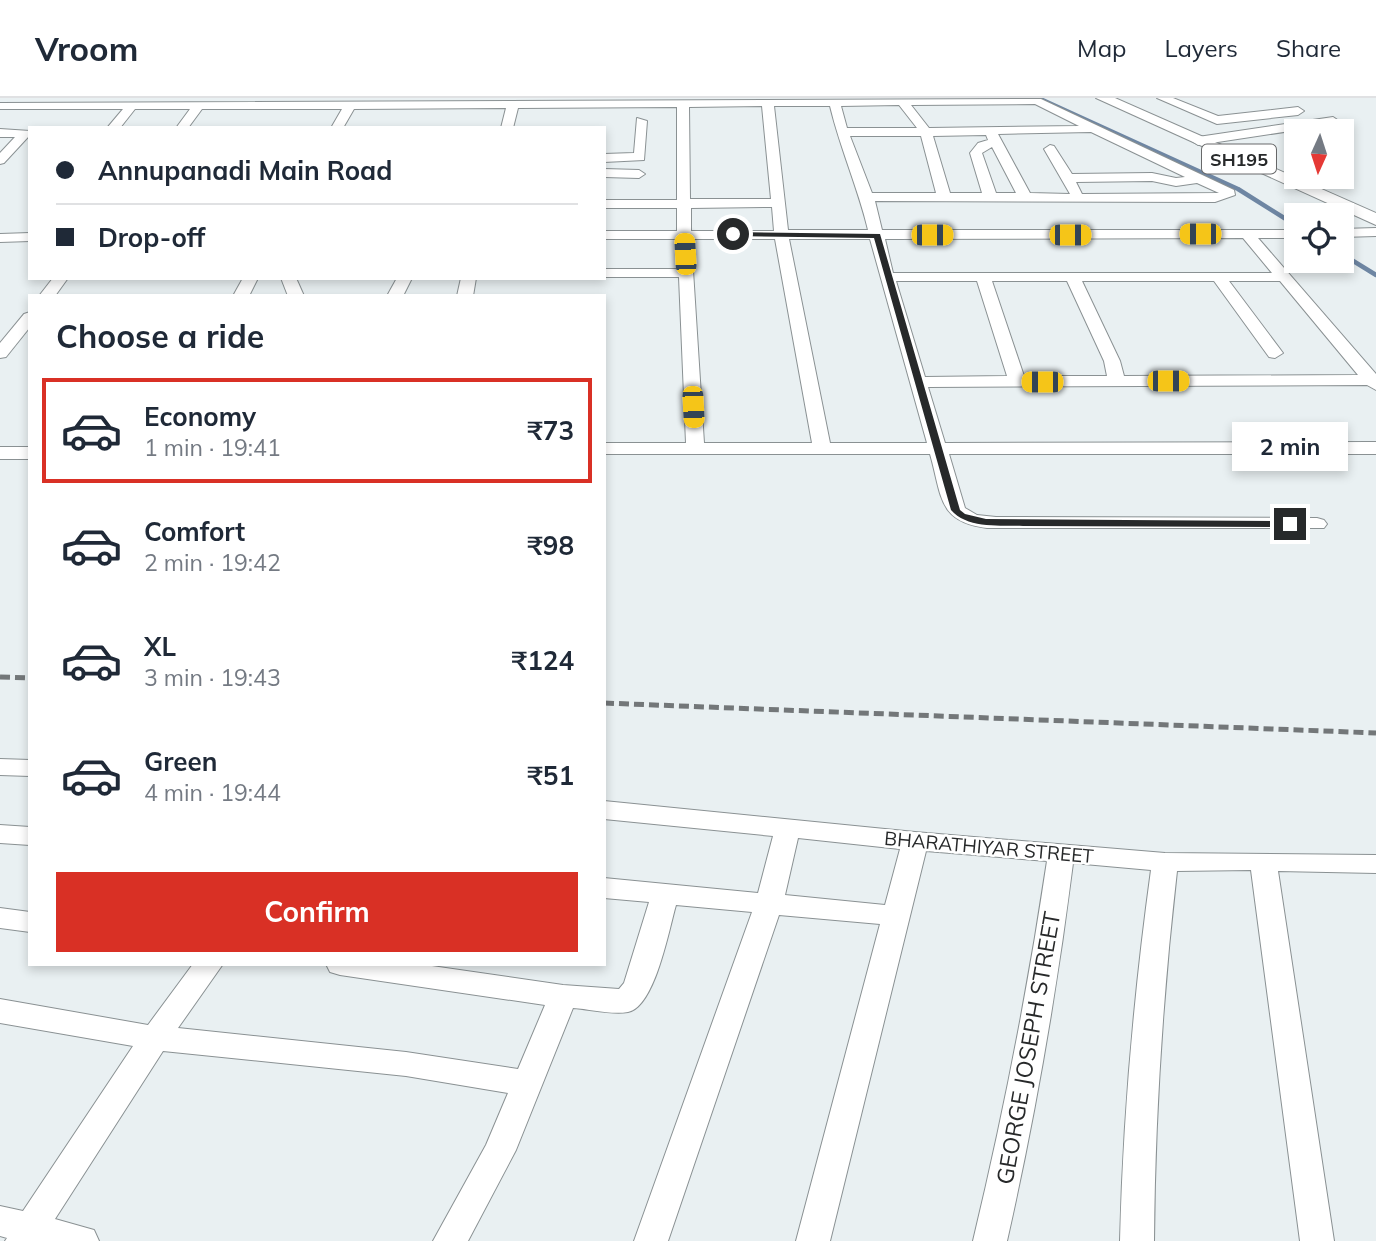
<!DOCTYPE html>
<meta charset="utf-8">
<style>
body{margin:0;font-family:Mulish,sans-serif;background:#f2f2f3;color:#1f2937;height:100vh;display:flex;flex-direction:column;font-size:26px;white-space:nowrap}
*{box-sizing:border-box;margin:0}
p{font-size:23px;color:#747a83}
.icon{flex:none;width:38px;height:38px;fill:none;stroke:currentColor;stroke-width:2;stroke-linecap:round;stroke-linejoin:round}
.map{position:relative;flex:1;overflow:hidden}
.sheet{position:absolute;left:28px;top:196px;width:578px;height:672px;display:flex;flex-direction:column;background:#fff;border-radius:0px;box-shadow:0 4px 10px #0003}
.sheet>*{flex:none}
.hud{position:absolute;left:28px;top:28px;width:578px;height:154px;border-radius:0px;box-shadow:0 4px 10px #0003;display:grid;align-content:center;height:154px;padding:0 28px;background:#fff}
.needle{width:46px;rotate:183deg}
.fabs{position:absolute;left:1284px;top:21px;display:grid;gap:14px}
.fabs a{display:grid;place-items:center;width:70px;height:70px;border-radius:0px;background:#fff;box-shadow:0 4px 10px #0003;font-size:35px}
.end{position:absolute;width:32px;height:32px;margin:-16px;border:9px solid #27292a;background:#fff;box-shadow:0 0 0 4px #fff}
.from{border-radius:50%}
.bubble{position:absolute;height:49px;border-radius:0px;background:#fff;box-shadow:0 4px 10px #0003;font-size:23px;font-weight:700;line-height:49px;text-align:center}
.car{position:absolute;width:21px;height:42px;margin:-21px -10px;border-radius:9px;box-shadow:0 0 5px 2px #0007;background:linear-gradient(#f5c518 24%,#345 0 40%,#f5c518 0 76%,#345 0 86%,#f5c518 0)}
.hud b{display:flex;align-items:center;gap:24px;height:66px;font-size:26px}
.hud b+b{border-top:2px solid #e0e1e3}
.hud i{width:18px;height:18px;background:#1f2937}
ul{padding:0;list-style:none}
li{display:flex;align-items:center;gap:21px;height:105px;margin:0 14px 10px;padding:0 14px;border:4px solid transparent;border-radius:0px}
li div{flex:1}
li b{display:block;font-size:26px}
li em{font-style:normal;font-weight:700}
li.active{border-color:#d93025}
li>.icon{width:63px;height:63px;stroke-width:1.5}
h2{padding:0 28px;font-size:32px;line-height:84px}
.action{display:flex;gap:14px;margin-top:auto;padding:14px 28px}
.action a{flex:1;height:80px;border-radius:0px;background:#d93025;color:#fff;font-size:28px;font-weight:700;line-height:80px;text-align:center}
header{display:flex;align-items:center;gap:42px;box-sizing:border-box;height:98px;padding:0 35px;background:#fff;border-bottom:2px solid #e0e1e3}
header strong{font-size:33px}
nav{display:flex;gap:38px;margin-inline-start:auto;font-size:24px}
.map>svg:first-child{display:block}
</style>
<header>
<strong>Vroom</strong>
<nav><a>Map</a><a>Layers</a><a>Share</a></nav>
</header>
<div class="map">
<svg width="1376" height="1143" viewBox="0 0 1376 1143">
<rect width="100%" height="100%" fill="#e9f0f2"/>
<g fill="none" stroke-linecap="round" stroke-linejoin="round">
<g stroke="#6e86a3" stroke-width="4.5">
<polyline points="1038,0 1238,91 1297,128"/>
<polyline points="1342,156 1376,177"/>
</g>
<defs>
<g id="minor">
<polygon points="1157,0 1173,0 1218,18 1298,9 1304,13 1298,17 1217,26"/>
<path d="M1041 1 1234 92 1235 97 1215 104 875 103 882 132H1297V140H1258L1376 276V292L1367 287 928 289 945 345 1376 344V356H949L965 410 977 417 996 419 1317 420 1324 422 1327 426 1324 430H987C937 424 942 397 930 356H604V345H686L679 179H604V171H678L677 141H604V133H677V110H604V102H677V9L518 10 513 30H501L506 10 354 11 343 30H331L342 11H202L188 30H176L190 11H135L120 30H107L123 11H0V5ZM1035 6 1079 28 929 30 911 7ZM899 7 917 30H847L841 8ZM762 8 771 101H690L689 9ZM774 8H830C840 50 858 90 868 132H788ZM1091 34 1185 79 1176 80 1152 75 1072 76 1054 48 1050 47 1044 51 1070 96 1030 95 998 36ZM986 37 988 42 978 45 970 55 982 95H950L933 38ZM850 38H921L936 95H872ZM992 49 1016 95H996L982 55ZM1152 83 1176 88 1197 85 1219 95 1082 96 1076 84ZM772 109 774 133H691V110ZM1243 140 1272 175H893L885 141ZM691 141H775L812 345H704ZM789 141H870L927 345H830ZM896 183H977L1007 278 925 279ZM992 183H1067L1104 263 1107 278H1024ZM1082 183H1214L1269 259 1275 260 1283 255 1229 183H1280L1358 277 1124 278 1120 263Z"/>
<polygon points="1333,19 1339,23 1337,26 1198,47 1192,43 1198,39"/>
<polygon points="637,20 647,23 644,62 604,64 604,56 634,55"/>
<polygon points="0,31 30,33 29,38 4,65 0,66 0,55 15,39 0,39"/>
<polygon points="604,71 639,72 645,76 639,80 604,79"/>
<polygon points="1376,130 1376,138 1342,139 1342,131"/>
<polygon points="30,135 30,143 0,144 0,136"/>
<polygon points="53,180 68,180 55,198 39,198"/>
<polygon points="243,180 258,180 249,198 233,198"/>
<polygon points="281,180 296,180 304,198 288,198"/>
<polygon points="397,180 412,180 403,198 387,198"/>
<polygon points="461,180 476,180 473,198 457,198"/>
<polygon points="30,214 30,229 6,259 0,260 0,245 24,216"/>
<rect x="0" y="349" width="30" height="12"/>
<polygon points="0,661 30,662 30,678 0,677"/>
<path d="M604 703 915 734 1165 755 1376 757V775L1278 773 1334 1143H1300L1251 772 1177 773C1163 895 1155 1020 1154 1143H1120C1123 1020 1134 895 1151 772L1073 765C1057 892 1035 1019 1007 1143H973C1003 1018 1028 891 1047 763L926 753 830 1143H796L880 826 779 817 668 1143H634L752 814 676 807C669 831 655 909 628 914 611 917 590 911 573 910L516 1052 468 1143H433L486 1047 508 995 406 978 163 953 55 1121 94 1132 99 1143H5L7 1140 0 1138V1108L23 1113 133 948 0 925V901L148 927 193 866H223L178 930 406 954 518 971 545 907 340 877 330 874 326 866H418L563 887 619 891 624 885 649 804 604 800V780L758 795 773 738 604 721ZM798 740 900 751 885 807 785 797Z"/>
<polygon points="0,727 30,729 30,747 0,745"/>
<polygon points="0,810 30,814 30,834 0,830"/>
</g>
<polygon id="major" points="1096,0 1115,0 1376,115 1376,127"/>
</defs>
<use href="#minor" stroke="#8a9193" stroke-width="2"/>
<use href="#major" stroke="#8a9193" stroke-width="2"/>
<use href="#minor" fill="#fff" fill-rule="evenodd"/>
<use href="#major" fill="#fff" fill-rule="evenodd"/>
<g stroke="#737779" stroke-width="5" stroke-dasharray="10 5" stroke-linecap="butt">
<polyline points="0,579 30,580"/>
<polyline points="604,605 1376,635"/>
</g>
</g>
<path fill="#27292a" d="M733 134 880 136 960 412 965 416 986 421 1290 423 1295 426 1290 429 1023 428C1001 427 967 431 951 412L874 140 730 138Z"/>
<g text-anchor="middle" dominant-baseline="central" stroke-width="5" stroke-linejoin="round" paint-order="stroke">
<rect fill="#fff" stroke="#68696a" stroke-width="2" x="1202" y="46.5" width="74" height="29" rx="5"/>
<g font-size="18" font-weight="bold" fill="#27292a">
<text x="1239" y="61">SH195</text>
</g>
<g font-size="19" fill="#27292a" stroke="#fff">
<text transform="translate(989 749) rotate(5)">BHARATHIYAR STREET</text>
</g>
<g font-size="23" fill="#27292a" stroke="#fff">
<text transform="translate(1028 950) rotate(-80)">GEORGE JOSEPH STREET</text>
</g>
</g>
</svg>
<div class="fabs">
<a><svg class="needle" viewBox="-14 -14 28 28"><path d="M0-13l5 13h-10z" fill="#e53935"/><path d="M0 13l5-13h-10z" fill="#747a83"/></svg></a>
<a><svg class="icon" aria-label="locate" viewBox="0 0 24 24"><circle cx="12" cy="12" r="6"/><path d="M12 2v4M12 18v4M2 12h4M18 12h4"/></svg></a>
</div>
<i class="end from" style="left:733px;top:136px"></i>
<i class="end" style="left:1290px;top:426px"></i>
<div class="bubble" style="left:1232px;top:324px;width:116px">2 min</div>
<i class="car" style="left:1200px;top:136px;rotate:270deg"></i>
<i class="car" style="left:932px;top:137px;rotate:90deg"></i>
<i class="car" style="left:1070px;top:137px;rotate:90deg"></i>
<i class="car" style="left:685px;top:156px;rotate:357deg"></i>
<i class="car" style="left:1168px;top:283px;rotate:90deg"></i>
<i class="car" style="left:1042px;top:284px;rotate:270deg"></i>
<i class="car" style="left:693px;top:309px;rotate:177deg"></i>
<div class="hud">
<b><i class="from"></i>Annupanadi Main Road</b>
<b><i></i>Drop-off</b>
</div>
<section class="sheet">
<h2>Choose a ride</h2>
<ul>
<li class="active"><svg class="icon" aria-label="car" viewBox="0 0 24 24"><path d="M5 17H2v-5l4-1 3-4h7l3 4 3 1v5h-3M9 17h6M6 11h13"/><circle cx="7" cy="17" r="2"/><circle cx="17" cy="17" r="2"/></svg><div><b>Economy</b><p>1 min · 19:41</p></div><em>₹73</em></li>
<li><svg class="icon" aria-label="car" viewBox="0 0 24 24"><path d="M5 17H2v-5l4-1 3-4h7l3 4 3 1v5h-3M9 17h6M6 11h13"/><circle cx="7" cy="17" r="2"/><circle cx="17" cy="17" r="2"/></svg><div><b>Comfort</b><p>2 min · 19:42</p></div><em>₹98</em></li>
<li><svg class="icon" aria-label="car" viewBox="0 0 24 24"><path d="M5 17H2v-5l4-1 3-4h7l3 4 3 1v5h-3M9 17h6M6 11h13"/><circle cx="7" cy="17" r="2"/><circle cx="17" cy="17" r="2"/></svg><div><b>XL</b><p>3 min · 19:43</p></div><em>₹124</em></li>
<li><svg class="icon" aria-label="car" viewBox="0 0 24 24"><path d="M5 17H2v-5l4-1 3-4h7l3 4 3 1v5h-3M9 17h6M6 11h13"/><circle cx="7" cy="17" r="2"/><circle cx="17" cy="17" r="2"/></svg><div><b>Green</b><p>4 min · 19:44</p></div><em>₹51</em></li>
</ul>
<div class="action"><a>Confirm</a></div>
</section>
</div>
